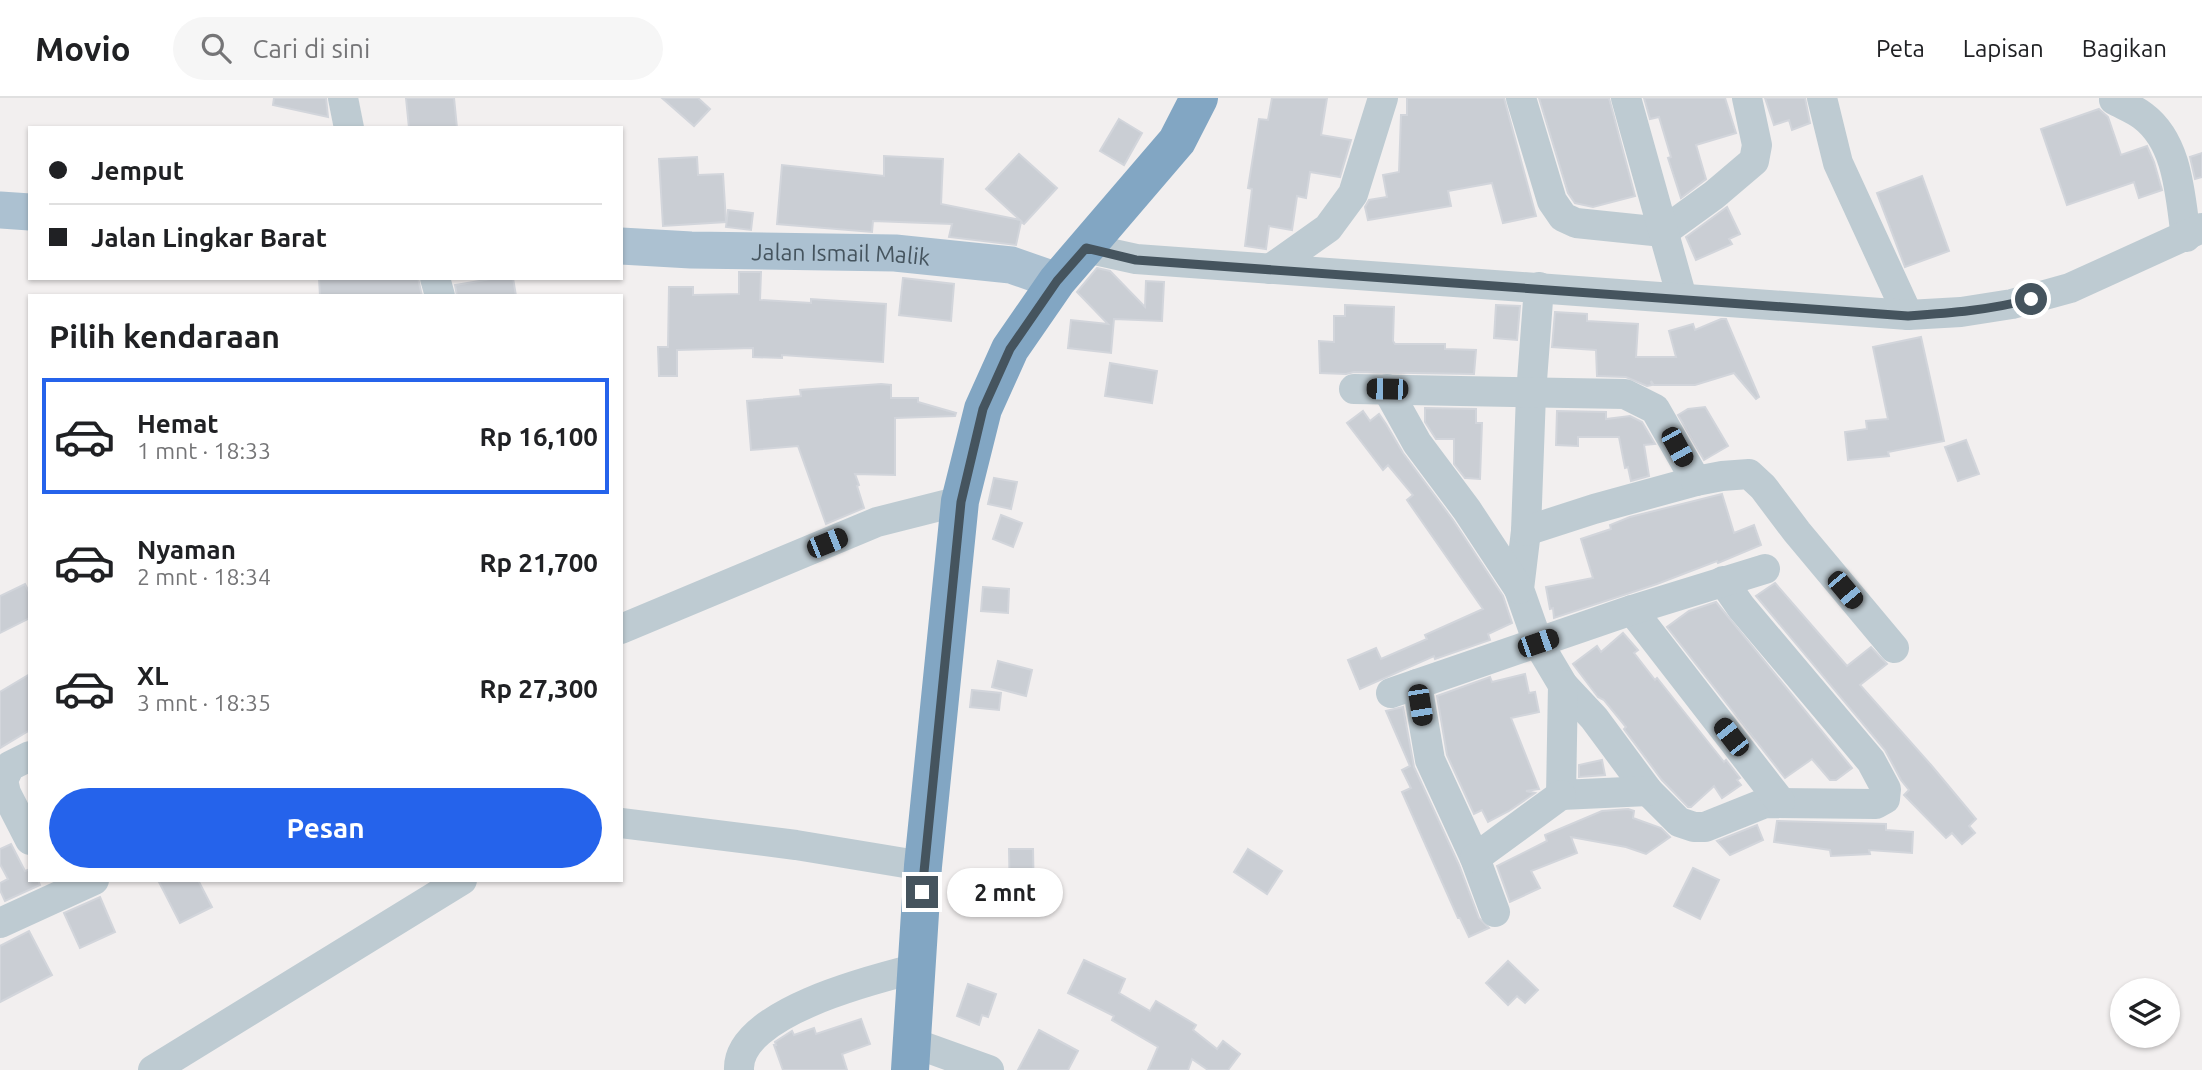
<!DOCTYPE html>
<html lang="id">
<meta charset="utf-8">
<style>
body{margin:0;font-family:Ubuntu,sans-serif;background:#f6f6f6;color:#202124;height:100vh;display:flex;flex-direction:column;font-size:26px;white-space:nowrap}
*{box-sizing:border-box;margin:0}
p{font-size:23px;color:#757577}
.icon{flex:none;width:38px;height:38px;fill:none;stroke:currentColor;stroke-width:2;stroke-linecap:round;stroke-linejoin:round}
.map{position:relative;flex:1;overflow:hidden}
.drawer{position:absolute;left:28px;top:196px;width:595px;height:588px;display:flex;flex-direction:column;background:#fff;border-radius:0px;box-shadow:0 2px 5px #0004}
.drawer>*{flex:none}
.guide{position:absolute;left:28px;top:28px;width:595px;height:154px;border-radius:0px;box-shadow:0 2px 5px #0004;display:grid;align-content:center;height:154px;padding:0 21px;background:#fff}
.tools{position:absolute;left:2110px;top:880px;display:grid;gap:14px}
.tools a{display:grid;place-items:center;width:70px;height:70px;border-radius:50%;background:#fff;box-shadow:0 2px 5px #0004;font-size:35px}
.end{position:absolute;width:32px;height:32px;margin:-16px;border:9px solid #45545e;background:#fff;box-shadow:0 0 0 4px #fff}
.from{border-radius:50%}
.bubble{position:absolute;height:49px;border-radius:24px;background:#fff;box-shadow:0 2px 5px #0004;font-size:23px;font-weight:600;line-height:49px;text-align:center}
.car{position:absolute;width:21px;height:42px;margin:-21px -10px;border-radius:9px;box-shadow:0 0 5px 2px #0007;background:linear-gradient(#222 24%,#8ab4d8 0 40%,#222 0 76%,#8ab4d8 0 86%,#222 0)}
.guide b{display:flex;align-items:center;gap:24px;height:66px;font-size:26px}
.guide b+b{border-top:2px solid #e0e0e0}
.guide i{width:18px;height:18px;background:#202124}
ul{padding:0;list-style:none}
li{display:flex;align-items:center;gap:21px;height:116px;margin:0 14px 10px;padding:0 7px;border:4px solid transparent;border-radius:0px}
li div{flex:1}
li b{display:block;font-size:26px}
li em{font-style:normal;font-weight:600}
li.on{border-color:#2563eb}
li>.icon{width:63px;height:63px;stroke-width:1.5}
h2{padding:0 21px;font-size:32px;line-height:84px}
.action{display:flex;gap:14px;margin-top:auto;padding:14px 21px}
.action a{flex:1;height:80px;border-radius:42px;background:#2563eb;color:#fff;font-size:28px;font-weight:600;line-height:80px;text-align:center}
header{display:flex;align-items:center;gap:42px;box-sizing:border-box;height:98px;padding:0 35px;background:#fff;border-bottom:2px solid #e0e0e0}
header strong{font-size:33px}
nav{display:flex;gap:38px;margin-inline-start:auto;font-size:24px}
.search{width:490px;height:63px;background:#f6f6f6;display:flex;align-items:center;gap:18px;box-sizing:border-box;padding:0 24px;border-radius:38px;color:#757577;font-size:26px}
.map>svg:first-child{display:block}
</style>
<header>
<strong>Movio</strong>
<div class="search"><svg class="icon" aria-label="search" viewBox="0 0 24 24"><circle cx="10" cy="10" r="6"/><path d="M15 15l6 6"/></svg>Cari di sini</div>
<nav><a>Peta</a><a>Lapisan</a><a>Bagikan</a></nav>
</header>
<div class="map">
<svg width="2202" height="972" viewBox="0 0 2202 972">
<rect width="100%" height="100%" fill="#f2efef"/>
<g fill="#caced4" stroke="#d2d5db" stroke-width="2">
<polygon points="274,0 326,0 328,19 273,7"/>
<polygon points="406,0 454,0 457,30 409,30"/>
<polygon points="662,0 698,0 710,11 694,28"/>
<polygon points="1272,0 1327,0 1321,37 1351,42 1340,79 1310,74 1306,100 1297,98 1292,132 1269,128 1266,151 1245,148 1252,91 1248,90 1259,21 1268,22"/>
<polygon points="1407,0 1504,0 1536,118 1503,125 1492,85 1448,93 1451,108 1368,122 1365,109 1369,102 1387,99 1383,77 1399,74 1401,17 1407,17"/>
<polygon points="1539,0 1609,0 1635,98 1593,109 1575,105 1568,95"/>
<polygon points="1644,0 1725,0 1736,35 1696,47 1706,81 1681,100 1668,60 1671,59 1659,19 1650,21"/>
<polygon points="1765,0 1805,0 1810,25 1792,32 1789,22 1774,27"/>
<polygon points="2099,11 2108,19 2121,57 2147,48 2154,64 2162,92 2139,100 2134,84 2067,107 2041,31"/>
<polygon points="1119,21 1142,35 1124,67 1100,53"/>
<polygon points="2202,55 2202,79 2195,81 2190,59"/>
<polygon points="1019,56 1057,90 1024,126 1021,124 1016,147 949,139 952,126 873,123 872,134 777,126 782,67 884,78 884,58 943,61 941,106 1020,122 986,91"/>
<polygon points="697,59 698,77 723,76 726,124 663,128 659,61"/>
<polygon points="1922,78 1949,153 1905,169 1877,95"/>
<polygon points="1727,109 1740,136 1729,141 1732,146 1696,162 1686,139"/>
<polygon points="728,112 753,115 751,132 726,129"/>
<polygon points="1097,170 1110,173 1145,209 1146,183 1164,184 1162,223 1114,221 1111,255 1068,250 1071,222 1108,226 1077,194"/>
<polygon points="739,174 761,174 760,202 811,205 811,201 886,206 883,264 782,257 782,260 753,259 753,250 677,252 677,278 659,278 658,249 668,249 669,189 693,189 693,197 739,196"/>
<polygon points="319,180 418,180 422,198 320,198"/>
<polygon points="497,180 513,180 516,198 457,198 455,187"/>
<polygon points="903,180 954,186 951,223 899,217"/>
<polygon points="1345,207 1394,209 1393,243 1395,246 1445,246 1445,251 1476,252 1474,276 1354,274 1346,276 1320,275 1319,243 1334,244 1334,218 1345,218"/>
<polygon points="1496,207 1520,208 1517,242 1494,240"/>
<polygon points="1555,214 1587,216 1587,223 1638,226 1636,259 1676,259 1669,233 1693,226 1695,232 1721,221 1726,221 1759,299 1756,301 1734,275 1695,287 1654,287 1651,283 1652,287 1647,288 1626,279 1597,278 1596,252 1552,249"/>
<polygon points="1921,239 1944,343 1888,354 1889,358 1848,362 1845,334 1867,331 1866,323 1888,321 1873,249"/>
<polygon points="1110,265 1157,273 1152,305 1105,298"/>
<polygon points="881,286 891,287 891,300 918,300 918,304 956,315 955,318 895,320 895,377 855,376 859,387 857,388 864,410 826,426 798,348 751,352 747,303 801,298 800,292"/>
<polygon points="1705,309 1728,348 1704,362 1678,317 1688,311"/>
<polygon points="1425,310 1476,311 1476,325 1482,325 1480,381 1465,380 1454,366 1454,341 1436,341 1425,324"/>
<polygon points="1363,313 1370,323 1379,316 1386,326 1403,355 1453,422 1503,498 1512,525 1488,536 1490,542 1435,561 1434,558 1360,591 1348,562 1376,550 1381,561 1427,541 1425,537 1483,511 1407,402 1413,397 1388,367 1383,372 1347,325"/>
<polygon points="1557,313 1606,314 1606,321 1630,318 1642,324 1655,346 1644,347 1649,378 1631,383 1628,369 1625,370 1619,339 1578,339 1578,348 1556,347"/>
<polygon points="1966,342 1979,376 1958,383 1945,349"/>
<polygon points="994,380 1017,384 1011,411 988,406"/>
<polygon points="1722,396 1734,435 1754,427 1761,447 1718,465 1717,463 1657,486 1554,520 1553,510 1550,511 1546,489 1593,480 1581,441 1611,431 1610,427 1630,419"/>
<polygon points="1001,417 1022,425 1013,449 993,441"/>
<polygon points="1775,485 1847,568 1871,549 1887,566 1860,587 1931,667 1976,721 1969,728 1975,735 1962,746 1952,735 1946,740 1904,697 1909,692 1901,682 1885,652 1756,498"/>
<polygon points="25,486 30,496 30,520 0,535 0,498"/>
<polygon points="983,489 1009,491 1008,515 981,513"/>
<polygon points="1716,504 1852,670 1836,682 1830,682 1812,661 1785,680 1667,529 1689,513"/>
<polygon points="1623,535 1638,552 1634,555 1655,582 1657,580 1712,649 1724,664 1726,662 1740,680 1737,682 1741,687 1722,700 1714,688 1691,709 1688,709 1662,682 1624,631 1626,629 1604,602 1598,599 1573,566 1597,548 1601,554"/>
<polygon points="998,563 1032,572 1026,598 992,589"/>
<polygon points="30,576 30,632 0,650 0,594"/>
<polygon points="1525,576 1529,595 1535,594 1539,614 1511,620 1539,691 1526,693 1535,695 1509,713 1488,724 1482,712 1474,716 1447,657 1437,598 1490,579 1492,584"/>
<polygon points="972,592 1001,595 999,612 970,609"/>
<polygon points="1403,609 1414,669 1459,767 1479,820 1489,830 1469,839 1460,820 1458,820 1402,694 1411,690 1402,672 1410,668 1386,613"/>
<polygon points="1602,662 1605,677 1579,679 1579,667"/>
<polygon points="1628,711 1634,713 1633,720 1661,730 1670,739 1646,756 1626,749 1571,739 1577,755 1531,773 1540,790 1510,804 1497,768 1547,743 1545,737 1602,713"/>
<polygon points="1777,723 1886,726 1886,732 1913,734 1912,755 1869,752 1870,756 1831,758 1830,752 1774,744"/>
<polygon points="1757,727 1763,742 1730,757 1717,743"/>
<polygon points="11,746 25,773 30,771 30,782 38,782 40,787 5,803 0,792 0,785 8,781 0,766 0,751"/>
<polygon points="1009,751 1033,751 1034,800 1010,801"/>
<polygon points="1248,751 1282,773 1267,796 1234,774"/>
<polygon points="1693,770 1719,782 1700,821 1674,808"/>
<polygon points="158,782 198,782 212,809 180,825"/>
<polygon points="100,799 115,834 80,850 64,815"/>
<polygon points="29,833 52,877 0,904 0,848"/>
<polygon points="1084,862 1125,881 1119,895 1150,913 1156,903 1196,927 1193,932 1217,951 1223,943 1240,956 1228,972 1208,972 1192,961 1188,972 1148,972 1158,949 1112,922 1114,918 1068,895"/>
<polygon points="1508,863 1538,892 1525,905 1517,898 1508,907 1486,885"/>
<polygon points="968,886 996,896 988,919 982,917 979,927 957,918"/>
<polygon points="861,921 870,946 842,956 847,972 783,972 774,947 776,947 775,944 792,933 794,937 814,930 816,936"/>
<polygon points="1039,932 1078,953 1068,972 1018,972"/>
</g>
<g fill="none" stroke-linecap="round" stroke-linejoin="round">
<g stroke="#becbd2" stroke-width="30">
<polyline points="343,0 349,30"/>
<polyline points="1521,0 1552,103 1563,119 1576,125 1663,134 1714,97 1754,63 1757,47 1747,0"/>
<polyline points="1626,0 1682,200"/>
<polyline points="1822,0 1838,65 1908,217"/>
<path d="M2114 2C2123 7 2134 11 2143 18 2179 45 2180 99 2186 139"/>
<polyline points="1086,150 1136,161 1908,217 1961,214 2012,206 2070,190 2202,130"/>
<polyline points="1270,171 1328,130 1353,96 1383,0"/>
<polyline points="435,180 440,198"/>
<polyline points="1539,189 1531,296 1526,433 1519,491 1538,545 1563,587 1594,620 1648,693 1679,724 1694,729 1705,729 1765,705 1876,706 1885,701 1886,691 1871,663 1741,509 1723,483"/>
<polyline points="1354,291 1625,296 1655,311 1696,383 1594,411 1526,433"/>
<polyline points="1387,291 1417,345 1467,412 1519,491"/>
<polyline points="1696,383 1722,378 1749,376 1763,389 1797,434 1894,550"/>
<polyline points="1632,512 1780,703"/>
<polyline points="621,531 877,424 960,403"/>
<polyline points="1417,586 1430,662 1475,760 1495,814"/>
<polyline points="1563,587 1561,697 1648,693"/>
<polyline points="1391,595 1632,512 1765,471"/>
<polyline points="30,658 10,668 3,682 6,695 30,742"/>
<polyline points="621,725 796,747 923,768"/>
<polyline points="1475,760 1561,697"/>
<polyline points="0,825 94,782"/>
<polyline points="911,944 989,972"/>
<polyline points="153,972 462,782"/>
<path d="M739 972C736 915 874 881 918 870"/>
</g>
<g stroke="#acc1d1" stroke-width="37">
<polyline points="0,112 30,114"/>
<path id="s1" d="M621 148 691 152 895 155 1011 167 1057 183"/>
</g>
<polyline stroke="#82a6c3" stroke-width="38" points="910,972 923,768 960,403 983,311 1010,251 1057,183 1177,43 1199,0"/>
</g>
<g fill="none" stroke-linecap="round" stroke-linejoin="round">
<path stroke="#45545e" stroke-width="9" d="M922 794 961 404 983 311 1010 251 1057 183 1086 150 1136 162 1908 218C1950 215 1991 212 2031 201"/>
</g>
<g text-anchor="middle" dominant-baseline="central" stroke-width="5" stroke-linejoin="round" paint-order="stroke">
<g font-size="23" fill="#45545e" stroke="#fff">
<text stroke="none"><textPath href="#s1" startOffset="220">Jalan Ismail Malik</textPath></text>
</g>
</g>
</svg>
<div class="tools">
<a><svg class="icon" aria-label="layers" viewBox="0 0 24 24"><path d="M12 4l9 5-9 5-9-5zM3 14l9 5 9-5"/></svg></a>
</div>
<i class="end from" style="left:2031px;top:201px"></i>
<i class="end" style="left:922px;top:794px"></i>
<div class="bubble" style="left:947px;top:770px;width:116px">2 mnt</div>
<i class="car" style="left:1387px;top:291px;rotate:271deg"></i>
<i class="car" style="left:1677px;top:349px;rotate:151deg"></i>
<i class="car" style="left:827px;top:445px;rotate:68deg"></i>
<i class="car" style="left:1845px;top:492px;rotate:140deg"></i>
<i class="car" style="left:1538px;top:545px;rotate:71deg"></i>
<i class="car" style="left:1420px;top:607px;rotate:171deg"></i>
<i class="car" style="left:1731px;top:639px;rotate:322deg"></i>
<div class="guide">
<b><i class="from"></i>Jemput</b>
<b><i></i>Jalan Lingkar Barat</b>
</div>
<section class="drawer">
<h2>Pilih kendaraan</h2>
<ul>
<li class="on"><svg class="icon" aria-label="car" viewBox="0 0 24 24"><path d="M5 17H2v-5l4-1 3-4h7l3 4 3 1v5h-3M9 17h6M6 11h13"/><circle cx="7" cy="17" r="2"/><circle cx="17" cy="17" r="2"/></svg><div><b>Hemat</b><p>1 mnt · 18:33</p></div><em>Rp 16,100</em></li>
<li><svg class="icon" aria-label="car" viewBox="0 0 24 24"><path d="M5 17H2v-5l4-1 3-4h7l3 4 3 1v5h-3M9 17h6M6 11h13"/><circle cx="7" cy="17" r="2"/><circle cx="17" cy="17" r="2"/></svg><div><b>Nyaman</b><p>2 mnt · 18:34</p></div><em>Rp 21,700</em></li>
<li><svg class="icon" aria-label="car" viewBox="0 0 24 24"><path d="M5 17H2v-5l4-1 3-4h7l3 4 3 1v5h-3M9 17h6M6 11h13"/><circle cx="7" cy="17" r="2"/><circle cx="17" cy="17" r="2"/></svg><div><b>XL</b><p>3 mnt · 18:35</p></div><em>Rp 27,300</em></li>
</ul>
<div class="action"><a>Pesan</a></div>
</section>
</div>
